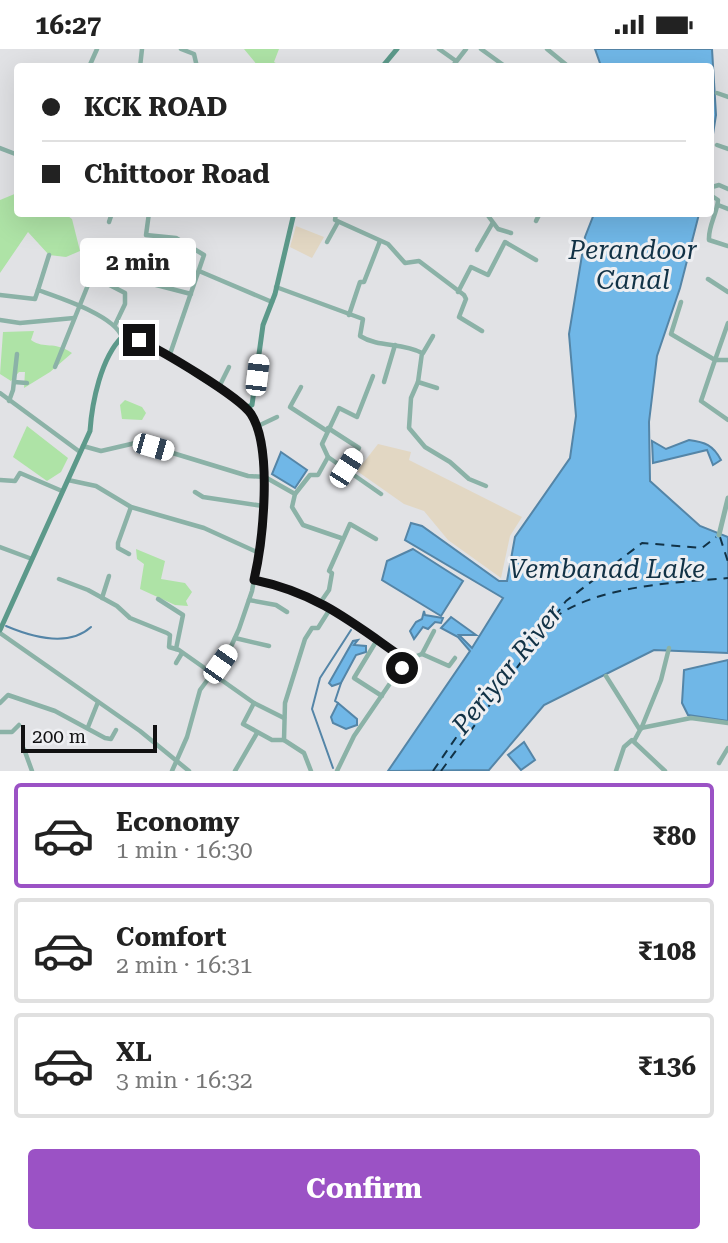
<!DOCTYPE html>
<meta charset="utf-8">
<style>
body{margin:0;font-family:"Roboto Serif",serif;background:#f6f6f6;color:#222;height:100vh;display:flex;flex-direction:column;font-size:26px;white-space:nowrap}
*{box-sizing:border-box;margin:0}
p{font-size:23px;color:#767676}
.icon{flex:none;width:38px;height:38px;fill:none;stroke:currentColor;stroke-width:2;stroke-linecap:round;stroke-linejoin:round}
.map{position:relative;height:722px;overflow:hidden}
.side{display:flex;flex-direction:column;background:#fff;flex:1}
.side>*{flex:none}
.top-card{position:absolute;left:14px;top:14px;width:700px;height:154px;border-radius:7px;box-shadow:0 7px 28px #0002;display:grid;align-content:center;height:154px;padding:0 28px;background:#fff}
.scale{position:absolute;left:21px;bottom:18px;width:136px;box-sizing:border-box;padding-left:7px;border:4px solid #111112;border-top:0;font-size:19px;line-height:24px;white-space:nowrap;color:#111112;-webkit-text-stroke:5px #eeeff2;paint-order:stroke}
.end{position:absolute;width:32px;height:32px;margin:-16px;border:9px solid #111112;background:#fff;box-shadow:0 0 0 4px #fff}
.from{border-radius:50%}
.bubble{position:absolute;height:49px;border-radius:7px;background:#fff;box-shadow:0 7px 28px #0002;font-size:23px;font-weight:700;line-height:49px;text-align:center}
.car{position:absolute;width:21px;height:42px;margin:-21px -10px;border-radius:9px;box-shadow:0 0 5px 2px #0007;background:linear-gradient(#fff 24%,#345 0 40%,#fff 0 76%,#345 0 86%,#fff 0)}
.top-card b{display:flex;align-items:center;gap:24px;height:66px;font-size:26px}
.top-card b+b{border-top:2px solid #e0e0e0}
.top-card i{width:18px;height:18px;background:#222}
ul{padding:12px 0 0;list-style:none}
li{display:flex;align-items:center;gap:21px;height:105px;margin:0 14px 10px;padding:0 14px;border:4px solid #e0e0e0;border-radius:7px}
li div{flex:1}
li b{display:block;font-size:26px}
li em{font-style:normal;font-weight:700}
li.current{border-color:#9b52c5}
li>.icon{width:63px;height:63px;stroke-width:1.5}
.action{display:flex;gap:14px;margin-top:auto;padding:14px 28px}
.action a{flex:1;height:80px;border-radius:7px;background:#9b52c5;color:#fff;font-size:28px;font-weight:700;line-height:80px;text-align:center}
.status{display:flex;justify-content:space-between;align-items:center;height:49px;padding:0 35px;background:#fff;direction:ltr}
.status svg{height:19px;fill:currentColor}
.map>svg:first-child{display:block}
</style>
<div class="status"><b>16:27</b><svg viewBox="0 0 49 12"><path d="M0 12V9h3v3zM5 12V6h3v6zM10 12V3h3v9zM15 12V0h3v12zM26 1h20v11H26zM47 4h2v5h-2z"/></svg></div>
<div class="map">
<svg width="728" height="722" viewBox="0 0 728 722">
<rect width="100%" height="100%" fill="#e1e2e5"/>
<g fill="#e2d7c3">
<polygon points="296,177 324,188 312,209 290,198"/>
<polygon points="378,395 411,403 409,411 522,468 510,487 501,529 448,491 424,462 404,455 357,422"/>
</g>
<g fill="#aee3a6">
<polygon points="244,0 279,0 274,13 281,17 258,17"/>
<polygon points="17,144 18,164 65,165 72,170 80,202 66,208 49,206 28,183 0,224 0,151"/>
<path d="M34 282 31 291C46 301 52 291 72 304L50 323 24 339 25 323H19L11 332 0 325 3 283Z"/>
<polygon points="125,351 142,358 146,364 142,371 122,370 120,356"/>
<polygon points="27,377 68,409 61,423 47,432 13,408"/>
<polygon points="136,500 165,512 161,530 185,534 192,543 186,552 188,557 175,556 140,540 144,515 137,510"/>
</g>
<g fill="#70b7e7" stroke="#5485a7" stroke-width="2">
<polygon points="595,0 712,0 716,66 711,98 710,18 601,17"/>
<polygon points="594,165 699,165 680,239 657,307 649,373 650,432 700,477 728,488 728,604 654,601 544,656 489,721 388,722 470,602 458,588 441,579 451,568 476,586 459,586 472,599 503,549 405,491 411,474 422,477 499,532 507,532 515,488 570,409 576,367 569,285 585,188"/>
<path d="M689 391C705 393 713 396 721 411L713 416 707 401 653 414 652 392 666 400Z"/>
<polygon points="281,403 307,421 295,439 272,425"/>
<polygon points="413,500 463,532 441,567 382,531 387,512"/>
<polygon points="424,562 425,566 443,569 441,574 435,573 428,580 423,578 414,590 410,582 416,573 422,570"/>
<polygon points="358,591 354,596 366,597 366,603 356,606 341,634 332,637 329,634 353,592"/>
<polygon points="728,611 728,672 688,666 682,654 684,621"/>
<polygon points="338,654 357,670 357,676 346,680 333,674 331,668"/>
<polygon points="524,693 535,711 521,721 508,706"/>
</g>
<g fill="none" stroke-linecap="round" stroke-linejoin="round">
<g stroke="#5485a7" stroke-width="2">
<path d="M6 577C32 588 69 598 91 578"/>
<polyline points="338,654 335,652 341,634"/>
<polyline points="333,719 312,660 320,629 351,581"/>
</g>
<g stroke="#123246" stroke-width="2" stroke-dasharray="9 7" stroke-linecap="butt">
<polyline points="720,488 728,513"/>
<path d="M554 569C599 536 674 534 728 529"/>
<polyline points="433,722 524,590 549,572"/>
<polyline points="441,722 566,552 642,494 702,499 716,488"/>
</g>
<g stroke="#8bb2a7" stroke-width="4.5">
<polyline points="181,0 194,5 197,18"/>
<polyline points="439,0 456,12"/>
<polyline points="481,0 506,18"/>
<polyline points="547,0 569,18"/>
<polyline points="89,18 97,0"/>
<polyline points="140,18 142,0"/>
<polyline points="452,18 466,0"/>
<polyline points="717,44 728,48"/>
<polyline points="717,96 728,100"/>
<polyline points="0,99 18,106"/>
<path d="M728 140 719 136 712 138V147L718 151C717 165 708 177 709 191L728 197"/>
<polyline points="718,156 728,160"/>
<polyline points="149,164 146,186 176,189 204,206 169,308"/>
<polyline points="336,164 335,171 388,195 405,214 419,212 464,246 466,250 459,268 482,282"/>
<polyline points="486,164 498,180 511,184"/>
<polyline points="536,172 540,164"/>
<polyline points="109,173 112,164"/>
<polyline points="327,193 338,173"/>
<polyline points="477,201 492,175"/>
<polyline points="199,222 272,253"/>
<polyline points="708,230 728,243"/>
<polyline points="137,231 191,245"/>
<path d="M276 238 363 270 360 287C379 299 402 293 422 304L418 333 437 339"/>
<polyline points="38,241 49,206"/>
<polyline points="458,243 471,218 488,226 505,193 536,211"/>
<path d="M0 246 35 250 38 241C60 249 114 266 122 288"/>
<polyline points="681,253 671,285 715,311 701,352 728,371"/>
<polyline points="349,266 360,233 364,233 380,192"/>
<polyline points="0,271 20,274 74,269"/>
<polyline points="728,274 715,311 728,311"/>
<polyline points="423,304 433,287"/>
<polyline points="55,318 90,231 98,230 125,244 125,255 115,276"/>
<polyline points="14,333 27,334"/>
<polyline points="384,333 395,296"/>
<polyline points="418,333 411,349 409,379 425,398 450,413 469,430 486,437"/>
<polyline points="301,338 290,358 327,382"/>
<polyline points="218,340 229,318"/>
<polyline points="0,344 80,403"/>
<polyline points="9,352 13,341 17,305"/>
<polyline points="258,377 277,368"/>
<polyline points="328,379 359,399 346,419"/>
<polyline points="83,397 101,402 144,392 153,398 248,427 265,428 295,445 310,426 318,426 328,408 381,445"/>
<polyline points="328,408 322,395 339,359 357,368 373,327"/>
<polyline points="0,431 15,432 20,424 62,442"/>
<path d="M68 431 96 437 131 458 204 479 259 504C263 458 274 399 247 358"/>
<polyline points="195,443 203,448 263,457"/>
<polyline points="295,445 292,458 303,476 341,489"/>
<polyline points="0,498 32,510"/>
<polyline points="129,505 118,499 118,494 131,458"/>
<polyline points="59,530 88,541 117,557 130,569 167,584 170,586 169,598 179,601 254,654"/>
<path d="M254 531C318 545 354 574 406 611L354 687 337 722"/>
<polyline points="102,549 109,527"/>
<polyline points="158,550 183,566 176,600"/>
<polyline points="249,551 276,556 287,563"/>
<polyline points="320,554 329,541 332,524 329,522 350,475 376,490"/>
<polyline points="0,584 140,682 189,722"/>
<polyline points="235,589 269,597"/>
<polyline points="377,591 354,629 382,647"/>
<polyline points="422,605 434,582"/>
<polyline points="406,611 422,605 449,617 455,609"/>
<polyline points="176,614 182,604"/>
<polyline points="606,627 640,681 634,692"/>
<polyline points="0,654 8,646 55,662 105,689 111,690 116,681"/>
<polyline points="88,678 98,653"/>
<polyline points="641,679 691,669 728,674"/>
<polyline points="641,680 661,631 669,599"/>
<polyline points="0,683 12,683 19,676"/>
<polyline points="284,691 272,691 243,675 254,654 284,669"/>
<polyline points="24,700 32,722"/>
<polyline points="719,714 728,699"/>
<polyline points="172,722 187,688 200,641 229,602 239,580 252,542 259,504"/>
<polyline points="235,722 257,684"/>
<polyline points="311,722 304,704 284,691 285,654 305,590 312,579 318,579 330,560"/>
<polyline points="616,722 624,698 632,691 665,722"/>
</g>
<polyline stroke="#8bb2a7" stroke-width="5" points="719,486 728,449"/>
<g stroke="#5c998a" stroke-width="5">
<polyline points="382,18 397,0"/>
<path d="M0 581 90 382C92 353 101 309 122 288L155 299 247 358 252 356 263 276 275 245 294 164"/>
</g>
</g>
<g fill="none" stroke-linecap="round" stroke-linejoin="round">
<path stroke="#111112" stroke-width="9" d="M139 291C162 302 239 347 251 365 273 399 263 492 254 531 318 544 354 575 406 611L402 619"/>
</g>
<g text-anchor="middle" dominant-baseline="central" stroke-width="6" stroke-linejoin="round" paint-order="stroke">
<g font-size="26" font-style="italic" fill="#123246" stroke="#eeeff2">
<text x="633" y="201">Perandoor<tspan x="633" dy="30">Canal</tspan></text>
<text x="607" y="520">Vembanad Lake</text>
<text transform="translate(507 620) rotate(-51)">Periyar River</text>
</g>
</g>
</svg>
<div class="scale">200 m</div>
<i class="end from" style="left:402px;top:619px"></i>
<i class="end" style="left:139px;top:291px"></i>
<div class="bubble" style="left:80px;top:189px;width:116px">2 min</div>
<i class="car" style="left:257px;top:326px;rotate:7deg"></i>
<i class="car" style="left:153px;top:398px;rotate:106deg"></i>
<i class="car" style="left:346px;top:419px;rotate:33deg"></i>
<i class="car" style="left:220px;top:615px;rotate:35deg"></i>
<div class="top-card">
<b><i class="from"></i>KCK ROAD</b>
<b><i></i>Chittoor Road</b>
</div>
</div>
<section class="side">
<ul>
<li class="current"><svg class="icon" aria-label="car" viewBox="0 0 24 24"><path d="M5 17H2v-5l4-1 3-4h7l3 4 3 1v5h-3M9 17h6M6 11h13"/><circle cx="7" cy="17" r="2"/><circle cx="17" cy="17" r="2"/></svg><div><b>Economy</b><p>1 min · 16:30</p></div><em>₹80</em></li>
<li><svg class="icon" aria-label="car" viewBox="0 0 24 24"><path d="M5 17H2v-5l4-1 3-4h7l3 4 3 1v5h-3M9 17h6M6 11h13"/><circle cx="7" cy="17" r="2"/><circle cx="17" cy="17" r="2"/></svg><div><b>Comfort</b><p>2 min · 16:31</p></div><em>₹108</em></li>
<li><svg class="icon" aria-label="car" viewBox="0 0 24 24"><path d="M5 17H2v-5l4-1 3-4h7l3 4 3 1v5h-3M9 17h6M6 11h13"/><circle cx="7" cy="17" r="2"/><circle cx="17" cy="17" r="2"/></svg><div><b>XL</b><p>3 min · 16:32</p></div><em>₹136</em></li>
</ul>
<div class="action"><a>Confirm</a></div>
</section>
